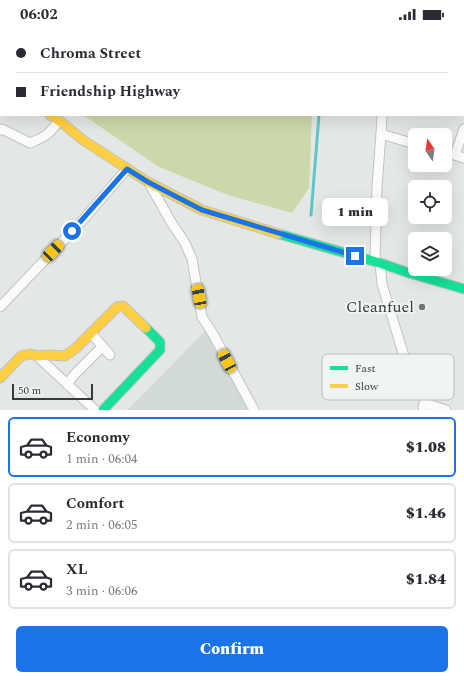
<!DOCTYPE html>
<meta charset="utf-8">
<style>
body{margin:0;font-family:Spectral,serif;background:#f2f2f3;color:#2b2b33;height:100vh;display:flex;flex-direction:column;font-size:15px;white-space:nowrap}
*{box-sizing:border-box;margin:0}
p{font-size:13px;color:#7c7c81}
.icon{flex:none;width:22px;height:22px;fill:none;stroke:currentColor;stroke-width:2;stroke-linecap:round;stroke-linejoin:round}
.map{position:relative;height:382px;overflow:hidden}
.drawer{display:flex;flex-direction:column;background:#fff;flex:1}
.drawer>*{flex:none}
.guide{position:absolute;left:0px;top:0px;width:464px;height:88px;box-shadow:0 4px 16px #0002;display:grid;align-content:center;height:88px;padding:0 16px;background:#fff}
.needle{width:26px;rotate:347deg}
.buttons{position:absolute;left:408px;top:100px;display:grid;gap:8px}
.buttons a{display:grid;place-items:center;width:44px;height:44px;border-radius:6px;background:#fff;box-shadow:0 4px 16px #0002;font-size:20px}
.scale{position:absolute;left:12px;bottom:10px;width:81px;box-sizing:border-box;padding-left:4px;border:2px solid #383a39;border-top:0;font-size:11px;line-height:14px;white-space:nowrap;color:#383a39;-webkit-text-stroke:3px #eff5f2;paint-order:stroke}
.end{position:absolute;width:18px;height:18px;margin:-9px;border:5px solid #1a73e8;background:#fff;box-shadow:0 0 0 2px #fff}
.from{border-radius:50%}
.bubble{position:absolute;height:28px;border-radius:6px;background:#fff;box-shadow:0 4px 16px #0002;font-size:13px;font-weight:800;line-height:28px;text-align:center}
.car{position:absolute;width:12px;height:24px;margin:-12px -6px;border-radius:5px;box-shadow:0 0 3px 1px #0007;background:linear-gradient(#f5c518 24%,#345 0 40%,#f5c518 0 76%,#345 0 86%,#f5c518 0)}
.guide b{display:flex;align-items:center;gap:14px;height:38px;font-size:15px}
.guide b+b{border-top:1px solid #e1e1e2}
.guide i{width:10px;height:10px;background:#2b2b33}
ul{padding:7px 0 0;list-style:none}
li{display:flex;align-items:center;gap:12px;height:60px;margin:0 8px 6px;padding:0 8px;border:2px solid #e1e1e2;border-radius:6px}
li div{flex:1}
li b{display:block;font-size:15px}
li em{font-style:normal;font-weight:800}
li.active{border-color:#1a73e8}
li>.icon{width:36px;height:36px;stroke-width:1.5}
.cta{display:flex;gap:8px;margin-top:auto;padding:8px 16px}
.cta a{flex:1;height:46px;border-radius:6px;background:#1a73e8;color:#fff;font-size:16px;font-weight:800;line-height:46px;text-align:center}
.status{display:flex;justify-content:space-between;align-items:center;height:28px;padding:0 20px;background:#fff;direction:ltr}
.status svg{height:11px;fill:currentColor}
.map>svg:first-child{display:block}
</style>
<div class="status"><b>06:02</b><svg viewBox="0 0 49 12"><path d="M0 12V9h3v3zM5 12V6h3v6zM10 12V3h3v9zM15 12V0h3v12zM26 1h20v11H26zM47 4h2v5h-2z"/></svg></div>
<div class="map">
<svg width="464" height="382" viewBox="0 0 464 382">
<rect width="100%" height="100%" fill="#e3e7e5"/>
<polygon fill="#d1dad5" points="206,302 254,382 128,382"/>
<g fill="#ccd8aa">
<polygon points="0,0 316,0 316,1 1,1 1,32 0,31"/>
<polygon points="83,87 312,87 309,160 292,185 228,167 159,139"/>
</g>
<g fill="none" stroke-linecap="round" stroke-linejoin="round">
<g stroke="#5ec6ca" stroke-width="3">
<polyline points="326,1 326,0"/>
<polyline points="311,187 319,87"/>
</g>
<defs>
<g id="street">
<polyline points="387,0 387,1"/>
<path d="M0 102 2 101 30 115C45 109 50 106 59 92"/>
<polyline points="381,106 415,116"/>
<polyline points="445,124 464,130"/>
<polyline points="455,127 464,101"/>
<polyline points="149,155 171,194 185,215 192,231 202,289 213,306 254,382"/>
<polyline points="375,233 377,158 381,106 382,87"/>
<polyline points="380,235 382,256 407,338"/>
<polyline points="0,279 82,193 127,141"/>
<polyline points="91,305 110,327"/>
<polyline points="37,328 95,382"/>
<polyline points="67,356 75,346 102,319"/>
<polyline points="424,382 423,379 424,375 446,382"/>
</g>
<g id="fast">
<polyline points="27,1 28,0"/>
<polyline points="0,36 1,35"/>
<polyline points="0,55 1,55"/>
<polyline points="279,206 380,235 409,245 464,261"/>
<polyline points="103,382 160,322 160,314 146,300"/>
</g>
<g id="slow">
<polyline points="50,87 61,94 83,112 148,154 202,182 279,206"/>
<polyline points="0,350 21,328 30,326 37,328 49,327 65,328 76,320 117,279 123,278 146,300"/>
</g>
</defs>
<use href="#street" stroke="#c0c3c2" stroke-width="11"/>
<use href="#fast" stroke="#c0c3c2" stroke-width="11"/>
<use href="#slow" stroke="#c0c3c2" stroke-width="11"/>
<use href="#street" stroke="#fbfbfb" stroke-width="9"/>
<use href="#fast" stroke="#16e098" stroke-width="9"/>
<use href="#slow" stroke="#ffcf43" stroke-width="9"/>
</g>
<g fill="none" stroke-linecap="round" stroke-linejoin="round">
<polyline stroke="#1a73e8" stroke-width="5" points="72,203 127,141 148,154 202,182 355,228"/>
</g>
<circle fill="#747775" stroke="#eff5f2" stroke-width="1.5" cx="422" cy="279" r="4"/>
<g text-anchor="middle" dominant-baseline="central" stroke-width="4" stroke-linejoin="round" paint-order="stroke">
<g font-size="16" fill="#383a39" stroke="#eff5f2" text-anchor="end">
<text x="414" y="279">Cleanfuel</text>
</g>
</g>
<rect x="322" y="326" width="132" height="46" rx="6" fill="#eff5f2" stroke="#b8bdba" stroke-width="1"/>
<rect x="330" y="338" width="18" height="4" fill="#16e098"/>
<rect x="330" y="356" width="18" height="4" fill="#ffcf43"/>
<g font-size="11" fill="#383a39">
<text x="355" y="344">Fast</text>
<text x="355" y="362">Slow</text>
</g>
</svg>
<div class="buttons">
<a><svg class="needle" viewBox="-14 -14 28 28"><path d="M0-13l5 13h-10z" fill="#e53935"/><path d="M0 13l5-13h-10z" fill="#7c7c81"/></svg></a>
<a><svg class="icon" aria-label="locate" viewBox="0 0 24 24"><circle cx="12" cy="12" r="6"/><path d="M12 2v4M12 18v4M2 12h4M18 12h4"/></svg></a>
<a><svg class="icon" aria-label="layers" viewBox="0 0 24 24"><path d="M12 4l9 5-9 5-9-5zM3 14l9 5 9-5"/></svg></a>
</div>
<div class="scale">50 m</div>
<i class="end from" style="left:72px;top:203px"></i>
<i class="end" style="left:355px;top:228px"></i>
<div class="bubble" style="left:322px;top:170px;width:66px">1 min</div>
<i class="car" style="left:53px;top:223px;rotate:44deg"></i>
<i class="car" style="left:199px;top:268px;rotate:349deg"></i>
<i class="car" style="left:227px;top:333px;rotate:332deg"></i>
<div class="guide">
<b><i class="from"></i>Chroma Street</b>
<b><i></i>Friendship Highway</b>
</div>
</div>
<section class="drawer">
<ul>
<li class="active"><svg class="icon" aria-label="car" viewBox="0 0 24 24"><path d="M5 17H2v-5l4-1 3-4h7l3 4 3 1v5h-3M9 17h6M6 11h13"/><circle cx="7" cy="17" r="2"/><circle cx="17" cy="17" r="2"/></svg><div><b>Economy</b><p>1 min · 06:04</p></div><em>$1.08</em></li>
<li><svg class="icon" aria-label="car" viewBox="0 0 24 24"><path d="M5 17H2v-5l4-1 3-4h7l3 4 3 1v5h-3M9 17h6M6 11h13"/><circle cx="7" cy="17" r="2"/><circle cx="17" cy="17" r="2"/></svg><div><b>Comfort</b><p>2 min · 06:05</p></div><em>$1.46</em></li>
<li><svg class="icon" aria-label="car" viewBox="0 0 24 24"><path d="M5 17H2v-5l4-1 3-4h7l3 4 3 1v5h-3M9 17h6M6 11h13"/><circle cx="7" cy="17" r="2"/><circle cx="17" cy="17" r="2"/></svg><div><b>XL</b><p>3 min · 06:06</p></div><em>$1.84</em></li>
</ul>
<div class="cta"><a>Confirm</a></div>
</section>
